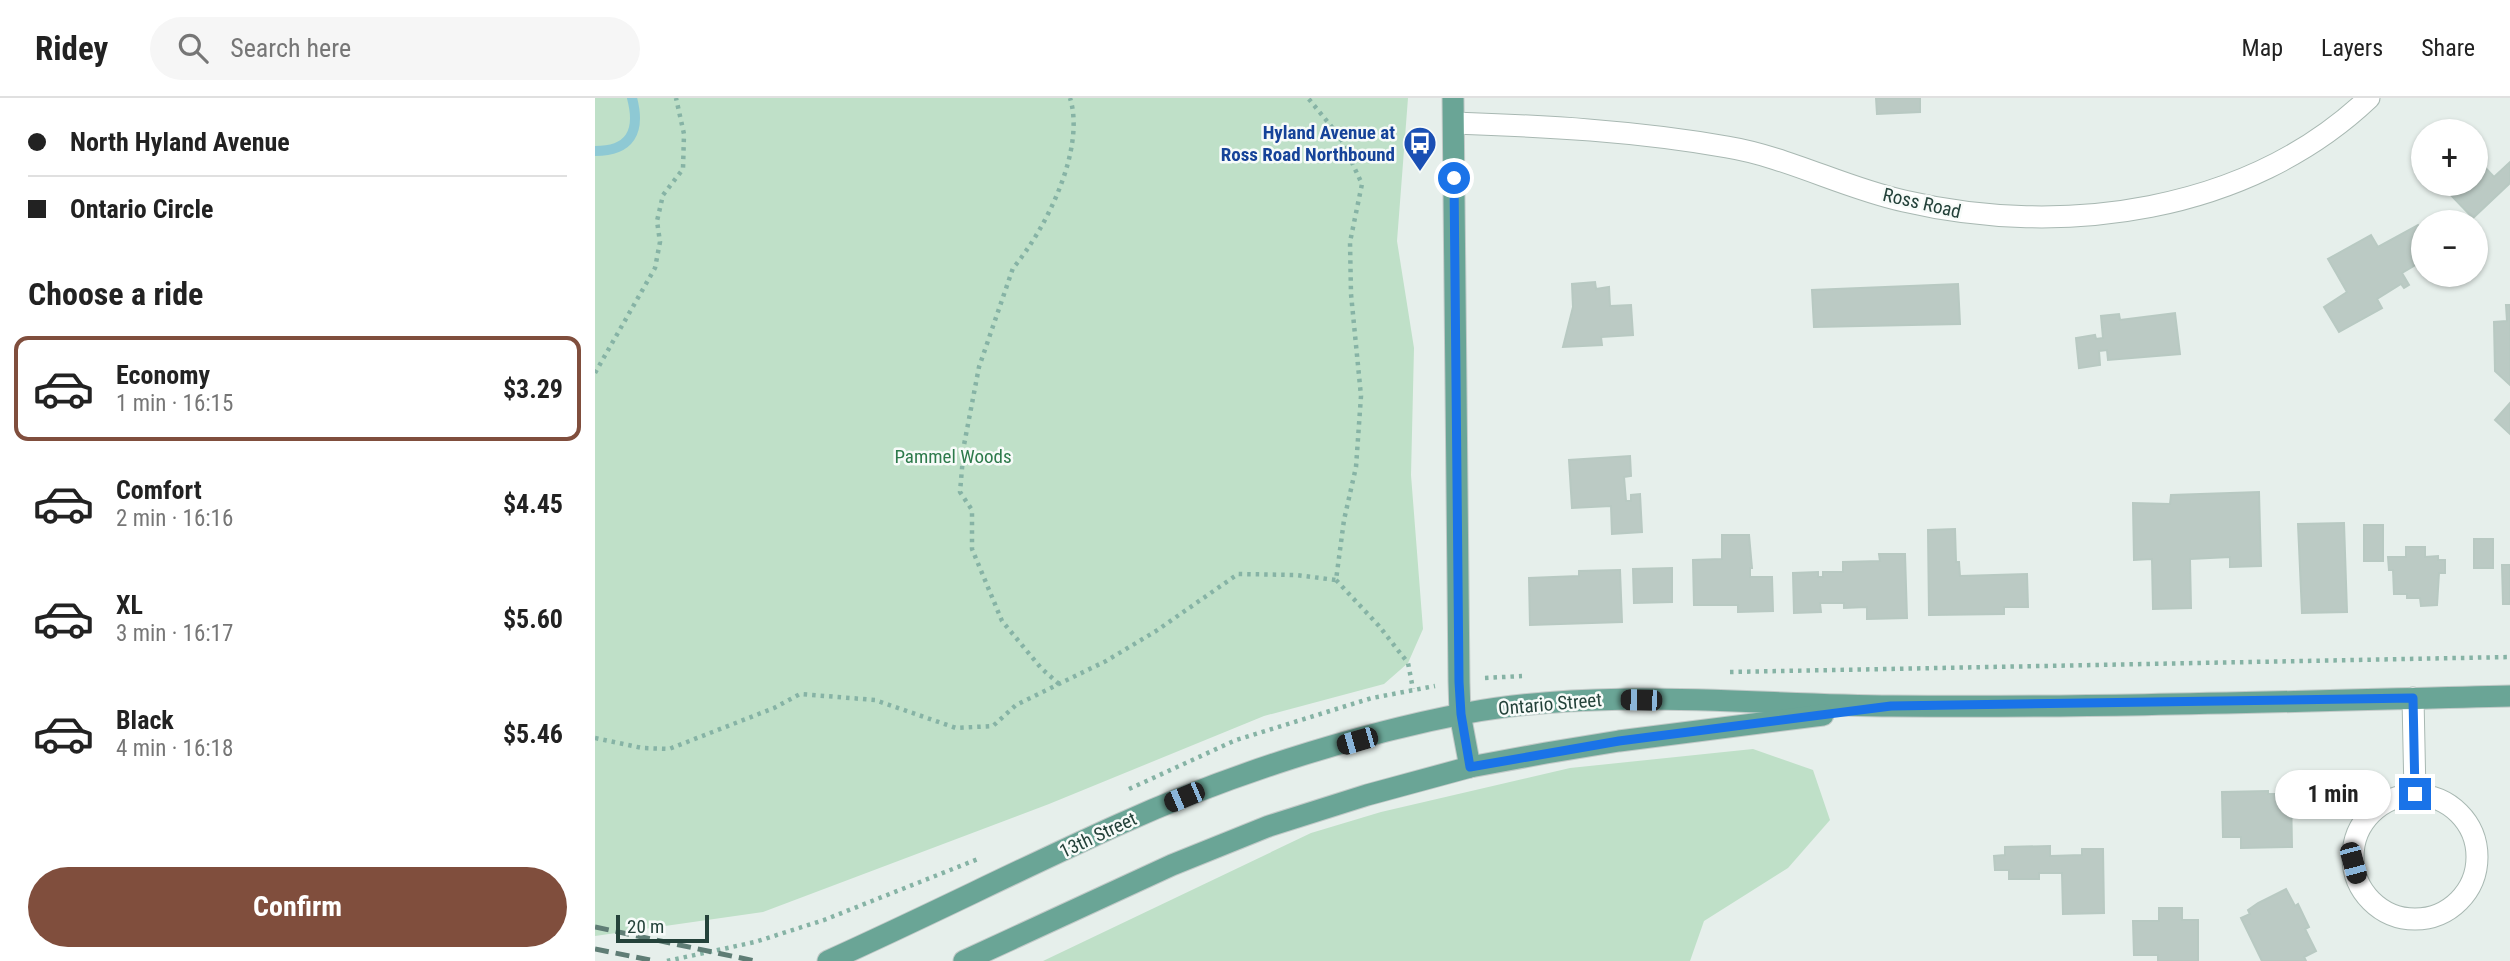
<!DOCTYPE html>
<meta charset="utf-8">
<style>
body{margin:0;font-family:"Roboto Condensed",sans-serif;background:#f6f6f6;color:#222;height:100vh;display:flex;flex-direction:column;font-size:26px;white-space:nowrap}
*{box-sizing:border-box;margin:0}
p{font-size:23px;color:#767676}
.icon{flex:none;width:38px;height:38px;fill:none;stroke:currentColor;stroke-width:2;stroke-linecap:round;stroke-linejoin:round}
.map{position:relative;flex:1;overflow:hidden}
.details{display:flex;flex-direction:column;background:#fff;width:595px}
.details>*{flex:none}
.guide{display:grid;align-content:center;height:154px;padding:0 28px;background:#fff}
.buttons{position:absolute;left:1816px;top:21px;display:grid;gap:14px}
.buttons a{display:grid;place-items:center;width:77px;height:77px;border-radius:50%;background:#fff;box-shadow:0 2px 5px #0004;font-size:35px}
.scale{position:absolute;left:21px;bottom:18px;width:93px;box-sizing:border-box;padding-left:7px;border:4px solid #24423a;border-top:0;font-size:19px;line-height:24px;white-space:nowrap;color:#24423a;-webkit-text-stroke:5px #f7fbf9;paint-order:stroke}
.end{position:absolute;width:32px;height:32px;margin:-16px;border:9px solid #1a73e8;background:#fff;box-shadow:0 0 0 4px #fff}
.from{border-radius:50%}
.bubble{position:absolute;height:49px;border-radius:24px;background:#fff;box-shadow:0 2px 5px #0004;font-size:23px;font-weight:700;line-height:49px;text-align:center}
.car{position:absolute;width:21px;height:42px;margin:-21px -10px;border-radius:9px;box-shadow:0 0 5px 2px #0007;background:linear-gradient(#222 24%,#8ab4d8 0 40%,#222 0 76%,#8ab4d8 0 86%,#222 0)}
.guide b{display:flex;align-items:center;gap:24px;height:66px;font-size:26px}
.guide b+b{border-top:2px solid #e0e0e0}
.guide i{width:18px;height:18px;background:#222}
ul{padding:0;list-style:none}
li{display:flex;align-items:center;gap:21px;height:105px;margin:0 14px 10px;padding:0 14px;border:4px solid transparent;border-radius:14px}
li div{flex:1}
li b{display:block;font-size:26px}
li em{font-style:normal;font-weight:700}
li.active{border-color:#804e3d}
li>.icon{width:63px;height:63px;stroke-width:1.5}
h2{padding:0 28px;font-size:32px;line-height:84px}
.action{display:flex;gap:14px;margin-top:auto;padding:14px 28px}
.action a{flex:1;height:80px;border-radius:42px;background:#804e3d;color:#fff;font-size:28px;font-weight:700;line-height:80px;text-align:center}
header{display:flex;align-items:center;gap:42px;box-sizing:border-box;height:98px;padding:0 35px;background:#fff;border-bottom:2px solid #e0e0e0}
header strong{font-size:33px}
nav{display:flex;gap:38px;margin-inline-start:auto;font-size:24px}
.search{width:490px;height:63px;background:#f6f6f6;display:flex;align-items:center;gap:18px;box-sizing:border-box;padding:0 24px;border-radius:38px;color:#767676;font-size:26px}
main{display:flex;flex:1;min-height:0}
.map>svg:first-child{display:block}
</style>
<header>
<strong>Ridey</strong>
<div class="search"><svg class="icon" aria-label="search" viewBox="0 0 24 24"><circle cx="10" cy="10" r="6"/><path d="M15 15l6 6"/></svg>Search here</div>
<nav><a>Map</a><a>Layers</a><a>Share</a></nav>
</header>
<main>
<section class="details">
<div class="guide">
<b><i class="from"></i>North Hyland Avenue</b>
<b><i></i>Ontario Circle</b>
</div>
<h2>Choose a ride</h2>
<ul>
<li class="active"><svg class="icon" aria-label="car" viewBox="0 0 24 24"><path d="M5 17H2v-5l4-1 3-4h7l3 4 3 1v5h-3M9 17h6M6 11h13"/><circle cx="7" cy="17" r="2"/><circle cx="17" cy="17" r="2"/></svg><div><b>Economy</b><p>1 min · 16:15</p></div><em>$3.29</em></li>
<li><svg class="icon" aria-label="car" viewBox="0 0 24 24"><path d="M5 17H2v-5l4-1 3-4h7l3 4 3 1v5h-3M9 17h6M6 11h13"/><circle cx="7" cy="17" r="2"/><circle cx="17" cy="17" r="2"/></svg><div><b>Comfort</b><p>2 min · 16:16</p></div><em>$4.45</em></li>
<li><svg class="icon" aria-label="car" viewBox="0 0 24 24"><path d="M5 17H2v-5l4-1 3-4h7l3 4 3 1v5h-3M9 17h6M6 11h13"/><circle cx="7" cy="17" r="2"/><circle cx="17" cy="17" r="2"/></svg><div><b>XL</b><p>3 min · 16:17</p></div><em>$5.60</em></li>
<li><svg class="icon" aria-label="car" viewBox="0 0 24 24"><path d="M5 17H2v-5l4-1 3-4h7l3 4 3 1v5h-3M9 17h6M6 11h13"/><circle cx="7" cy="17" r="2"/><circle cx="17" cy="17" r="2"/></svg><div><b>Black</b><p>4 min · 16:18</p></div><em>$5.46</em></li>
</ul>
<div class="action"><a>Confirm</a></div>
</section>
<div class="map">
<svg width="1915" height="863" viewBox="0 0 1915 863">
<rect width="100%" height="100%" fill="#e6efeb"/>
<g fill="#bfe0c8">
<polygon points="0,0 813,0 802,143 819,250 816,377 828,531 813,565 789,586 669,618 454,706 168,814 0,838"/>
<polygon points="1158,651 1218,672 1235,722 1193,770 1109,823 1095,863 448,863 716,735 786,714 975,670"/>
</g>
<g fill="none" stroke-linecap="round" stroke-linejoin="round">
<path stroke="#8ec9d4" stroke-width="10" d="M0 53C35 53 46 34 37 0"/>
</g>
<g fill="#bbcac4" stroke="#b8c9c2" stroke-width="2">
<polygon points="1281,0 1325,0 1325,14 1282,16"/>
<polygon points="1885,64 1899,79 1915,64 1915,85 1878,120 1853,94 1862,86 1881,86 1881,67"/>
<polygon points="1823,127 1829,137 1829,162 1807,175 1814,187 1809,190 1806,186 1782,201 1787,210 1744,234 1729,209 1752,194 1733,161 1776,137 1783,149"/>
<polygon points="1000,184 1001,191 1014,189 1015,208 1036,207 1038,237 1006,239 1007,247 968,249 978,209 977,186"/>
<polygon points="1363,186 1365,226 1219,229 1217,192"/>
<polygon points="1911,207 1915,207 1915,287 1900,273 1899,224 1912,223"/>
<polygon points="1580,215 1585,256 1513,262 1512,252 1504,253 1505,267 1484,270 1481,240 1500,237 1501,241 1508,240 1506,218 1524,216 1525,222"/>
<polygon points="1915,305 1915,336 1900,322"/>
<polygon points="1035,358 1036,378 1029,379 1031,403 1036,403 1036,397 1045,396 1047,434 1017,436 1016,408 977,410 974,362"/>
<polygon points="1664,394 1666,468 1635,469 1635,459 1595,461 1596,510 1558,511 1557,461 1539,462 1538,405 1575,406 1576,397"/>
<polygon points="1749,425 1752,514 1707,515 1703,426"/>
<rect x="1769" y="427" width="19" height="36"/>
<polygon points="1360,431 1361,464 1364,464 1365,478 1432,476 1433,509 1409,509 1409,516 1334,517 1333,432"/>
<polygon points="1127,437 1154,437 1157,470 1155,470 1155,479 1177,479 1178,513 1143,514 1143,507 1099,507 1098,462 1127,461"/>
<rect x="1879" y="441" width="19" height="29"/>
<polygon points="1811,449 1830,449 1830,459 1843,458 1843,462 1850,462 1850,475 1844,475 1842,507 1826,508 1825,500 1812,500 1812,496 1799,496 1798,472 1794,472 1793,459 1811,459"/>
<polygon points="1284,456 1310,456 1312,520 1272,521 1272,509 1249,510 1249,505 1225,505 1226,514 1199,515 1198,475 1223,474 1223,479 1228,479 1228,474 1248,474 1248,464 1285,463"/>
<polygon points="1907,467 1915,467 1915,506 1908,506"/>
<polygon points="1077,470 1077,504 1039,505 1038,471"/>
<polygon points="1025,472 1027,524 935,527 934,480 984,478 984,473"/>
<polygon points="1673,693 1673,696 1696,696 1697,749 1646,750 1646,739 1628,739 1627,694"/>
<polygon points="1455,748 1455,758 1487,757 1487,751 1508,751 1509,815 1468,816 1467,775 1444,775 1444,781 1414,781 1414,772 1400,772 1399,758 1410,757 1410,749"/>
<polygon points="1691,791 1700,808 1703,806 1714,829 1710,831 1721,853 1709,859 1711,863 1667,863 1646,820 1655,816 1653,812 1663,805"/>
<polygon points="1564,810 1587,810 1587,822 1603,822 1603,863 1563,863 1563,857 1539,857 1538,823 1564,823"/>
</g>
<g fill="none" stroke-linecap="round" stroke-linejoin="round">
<defs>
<g id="minor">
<path d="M859 25C950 28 1042 33 1132 49 1193 59 1249 90 1309 103 1467 140 1653 115 1774 0"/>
<polyline points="1818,600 1820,696"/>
<circle cx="1820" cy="759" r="62"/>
</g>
<g id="major">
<polyline points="858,0 864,584 865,616 875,669"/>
<path d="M233 863C331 819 427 770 525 726 631 678 757 637 872 615 1012 589 1156 607 1297 608 1503 610 1709 603 1915 598"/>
<polyline points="369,863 577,767 674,728 772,697 875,669 951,655 1024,643 1228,617"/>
</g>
</defs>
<use href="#minor" stroke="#a8b8b2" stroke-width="23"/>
<use href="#major" stroke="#c2cac8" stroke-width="23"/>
<g stroke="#86b3a5" stroke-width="4.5" stroke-dasharray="3.5 5" stroke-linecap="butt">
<polyline points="0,275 60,170 65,144 62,123 68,97 88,71 89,36 81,0"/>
<polyline points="741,482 784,528 813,565 818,591"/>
<polyline points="1135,574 1915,559"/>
<polyline points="890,580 927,578"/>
<path d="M464 586 446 570 407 523 377 451V412L365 394 369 347 384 269 418 170C451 131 491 51 475 0"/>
<polyline points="0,640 47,650 74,651 179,610 205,596 280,602 361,630 398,628 421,607 511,563 561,533 643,476 701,477 741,482 749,422 761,369 766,298 756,196 755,144 767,86 745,39 713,0"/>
<polyline points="534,691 641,642 777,600 840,588"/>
<polyline points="72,863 160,844 229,822 383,761"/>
</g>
<use href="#minor" stroke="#fff" stroke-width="21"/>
<use href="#major" stroke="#6aa596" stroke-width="21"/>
<g stroke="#5f7d75" stroke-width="5" stroke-dasharray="14 7" stroke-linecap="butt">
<polyline points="0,829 160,863"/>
<polyline points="0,851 60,863"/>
</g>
</g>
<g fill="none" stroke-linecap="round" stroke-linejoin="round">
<polyline stroke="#1a73e8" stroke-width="9" points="859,80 864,584 866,616 875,669 1024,643 1296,608 1818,600 1820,696"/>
</g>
<defs>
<symbol id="bus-pin" viewBox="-11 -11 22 30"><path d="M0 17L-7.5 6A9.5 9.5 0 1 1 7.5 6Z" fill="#1a4fb4" stroke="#f7fbf9"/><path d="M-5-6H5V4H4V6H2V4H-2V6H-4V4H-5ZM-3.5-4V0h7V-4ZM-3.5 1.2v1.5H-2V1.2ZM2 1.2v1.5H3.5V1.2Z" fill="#fff"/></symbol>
</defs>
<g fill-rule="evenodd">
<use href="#bus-pin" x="806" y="26" width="38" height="52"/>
</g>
<g text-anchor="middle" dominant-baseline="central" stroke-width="5" stroke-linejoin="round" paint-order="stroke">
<g font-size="19" font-weight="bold" fill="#164399" stroke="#f7fbf9" text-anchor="end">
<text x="800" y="34">Hyland Avenue at<tspan x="800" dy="22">Ross Road Northbound</tspan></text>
</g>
<g font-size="19" fill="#24423a" stroke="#f7fbf9">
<text transform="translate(1327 105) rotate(13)">Ross Road</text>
<text transform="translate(955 606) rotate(-5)">Ontario Street</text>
<text transform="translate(503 737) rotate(-25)">13th Street</text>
</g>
<g font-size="19" fill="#2d7a4b" stroke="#f7fbf9">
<text x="358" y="358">Pammel Woods</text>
</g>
</g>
</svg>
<div class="buttons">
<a>+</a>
<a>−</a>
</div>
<div class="scale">20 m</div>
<i class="end from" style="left:859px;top:80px"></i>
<i class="end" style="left:1820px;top:696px"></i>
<div class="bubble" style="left:1680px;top:672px;width:116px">1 min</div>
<i class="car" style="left:1046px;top:602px;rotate:271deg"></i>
<i class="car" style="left:762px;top:643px;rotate:254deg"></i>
<i class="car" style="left:589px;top:699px;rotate:247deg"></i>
<i class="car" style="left:1758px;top:765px;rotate:165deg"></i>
</div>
</main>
